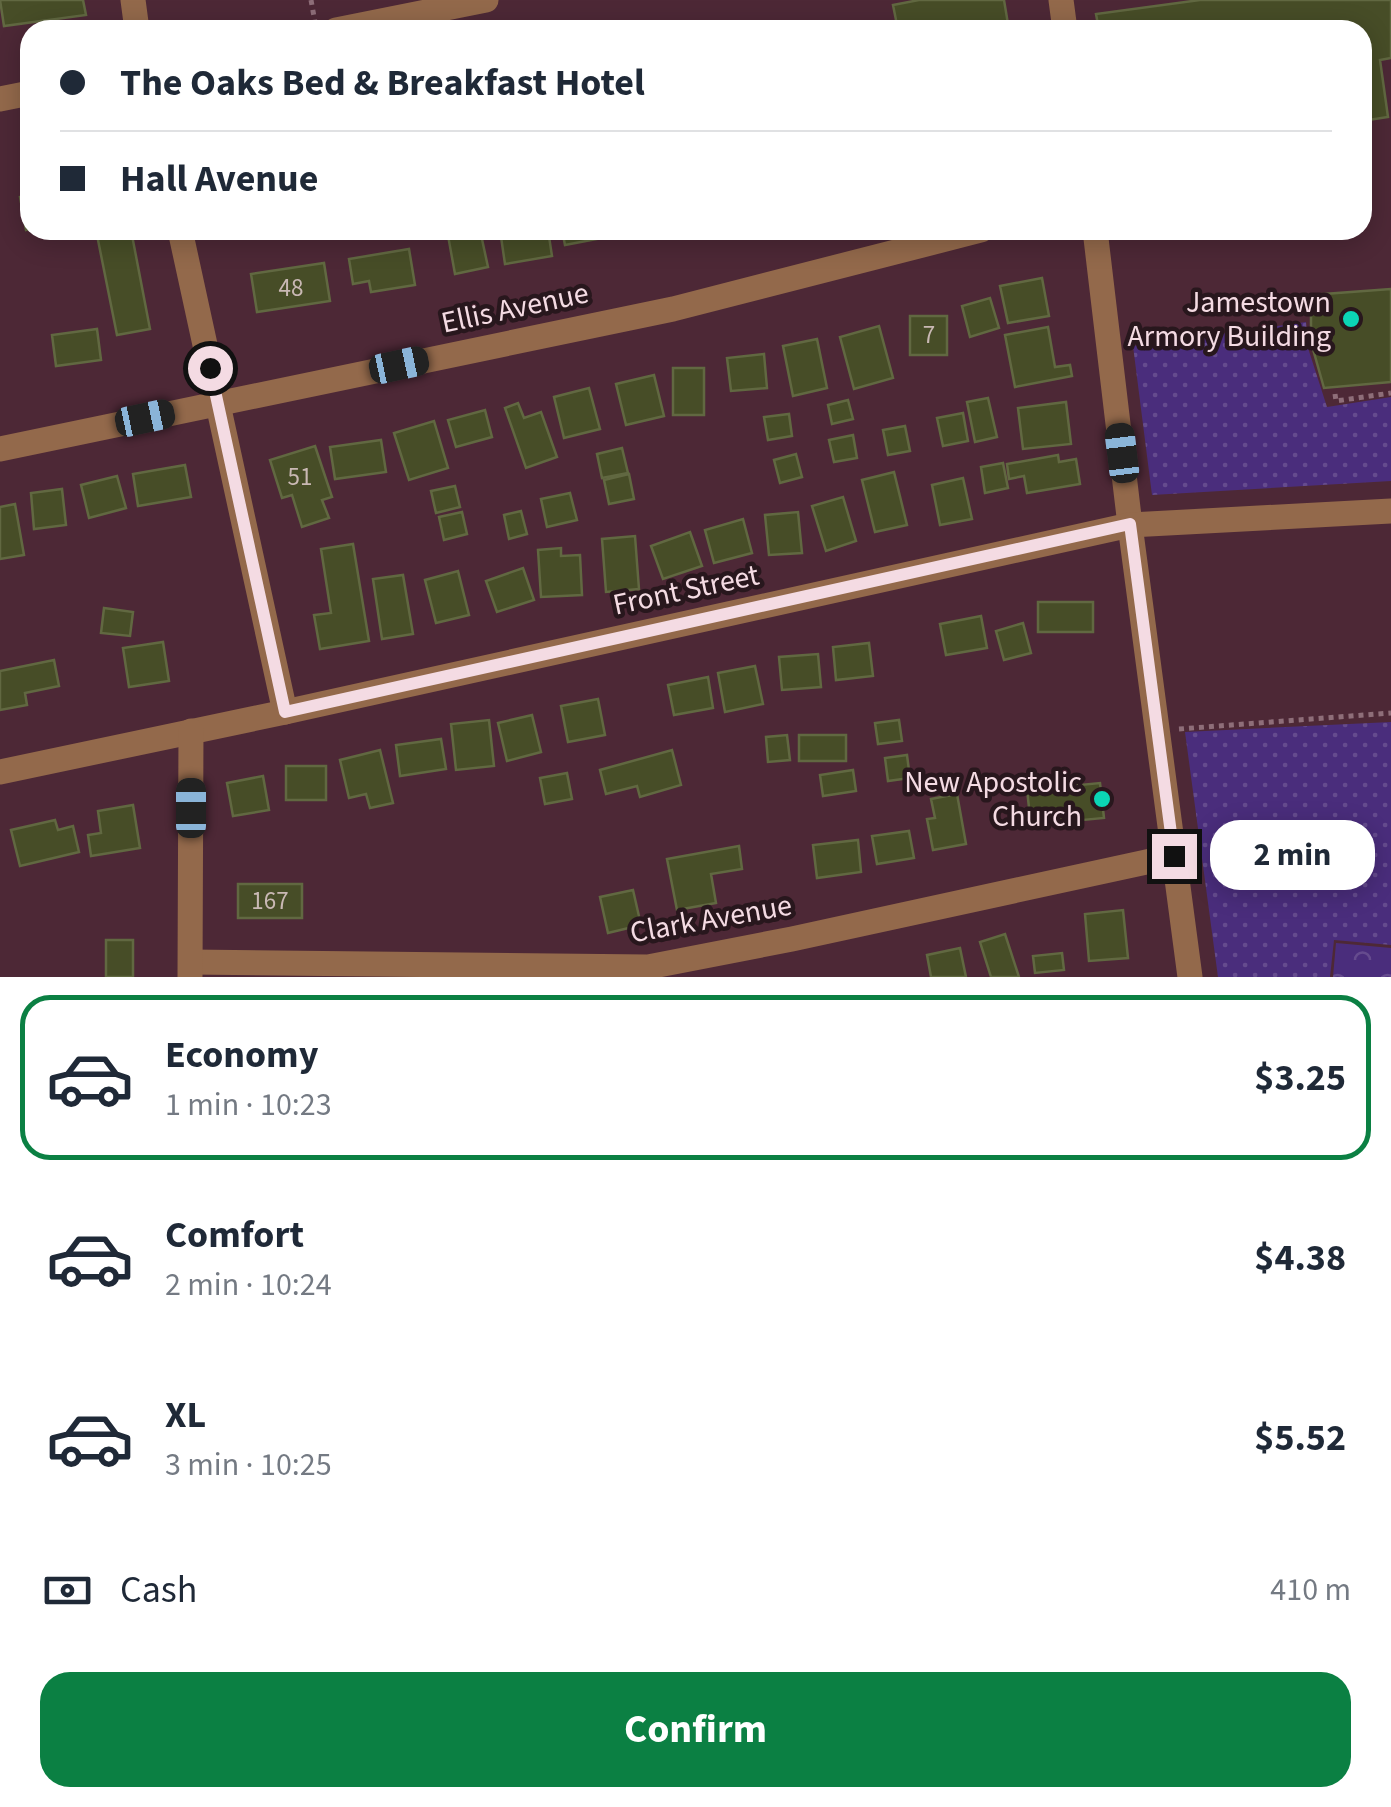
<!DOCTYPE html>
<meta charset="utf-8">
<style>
body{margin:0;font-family:"Source Sans 3",sans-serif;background:#f2f2f3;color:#1f2937;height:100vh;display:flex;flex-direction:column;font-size:38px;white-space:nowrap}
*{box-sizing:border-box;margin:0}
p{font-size:32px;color:#747a83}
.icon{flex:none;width:55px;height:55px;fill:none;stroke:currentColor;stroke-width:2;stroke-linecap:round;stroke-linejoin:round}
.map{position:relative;height:977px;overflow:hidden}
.details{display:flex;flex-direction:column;background:#fff;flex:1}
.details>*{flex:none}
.hud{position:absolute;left:20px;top:20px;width:1352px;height:220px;border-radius:30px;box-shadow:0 5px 25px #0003;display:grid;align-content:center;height:220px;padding:0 40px;background:#fff}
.end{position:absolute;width:45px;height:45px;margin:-22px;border:12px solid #f4dbe3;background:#111;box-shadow:0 0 0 5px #111}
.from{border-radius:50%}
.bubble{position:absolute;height:70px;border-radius:30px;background:#fff;box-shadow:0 5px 25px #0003;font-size:32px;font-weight:700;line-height:70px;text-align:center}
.car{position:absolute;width:30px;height:60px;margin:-30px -15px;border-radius:12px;box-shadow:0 0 8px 2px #0007;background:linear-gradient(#222 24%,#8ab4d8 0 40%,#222 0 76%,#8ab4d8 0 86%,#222 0)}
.hud b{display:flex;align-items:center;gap:35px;height:95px;font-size:38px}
.hud b+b{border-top:2px solid #e0e1e3}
.hud i{width:25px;height:25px;background:#1f2937}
ul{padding:18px 0 0;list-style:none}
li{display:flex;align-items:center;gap:30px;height:165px;margin:0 20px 15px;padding:0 20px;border:5px solid transparent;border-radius:30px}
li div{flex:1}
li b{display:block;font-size:38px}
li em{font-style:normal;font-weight:700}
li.active{border-color:#0b8043}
li>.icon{width:90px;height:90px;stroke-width:1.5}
.pay{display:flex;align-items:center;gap:25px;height:110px;padding:0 40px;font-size:38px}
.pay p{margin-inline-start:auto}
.primary-button{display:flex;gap:20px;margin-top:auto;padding:20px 40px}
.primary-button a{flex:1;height:115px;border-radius:30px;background:#0b8043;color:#fff;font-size:40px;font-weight:700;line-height:115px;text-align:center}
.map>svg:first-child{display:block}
</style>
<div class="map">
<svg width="1391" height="977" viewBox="0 0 1391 977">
<defs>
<pattern id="grass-dots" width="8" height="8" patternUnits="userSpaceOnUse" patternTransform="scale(2.5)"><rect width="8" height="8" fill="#4a2d7c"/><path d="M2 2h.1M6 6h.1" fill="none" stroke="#654b8e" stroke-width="1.8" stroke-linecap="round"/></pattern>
<pattern id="forest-crowns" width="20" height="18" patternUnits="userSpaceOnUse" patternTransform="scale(2.5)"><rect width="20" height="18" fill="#4a2d7c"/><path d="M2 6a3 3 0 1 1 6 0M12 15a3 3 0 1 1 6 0" fill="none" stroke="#654b8e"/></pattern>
</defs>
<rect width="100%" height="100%" fill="#4d2836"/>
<g fill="url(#grass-dots)">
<polygon points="1306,322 1308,348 1327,407 1391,397 1391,481 1152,495 1133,346"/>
<polygon points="1391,722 1391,945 1334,940 1330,977 1218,977 1185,732"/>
</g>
<polygon fill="url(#forest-crowns)" points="1336,943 1391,948 1391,977 1333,977"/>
<g fill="#474d27" stroke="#616841" stroke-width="2.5">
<polygon points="0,0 83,0 86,15 4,26"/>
<polygon points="919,0 1004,0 1009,30 898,30 893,5"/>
<polygon points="1200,0 1391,0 1391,58 1380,60 1388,117 1362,121 1362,30 1099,30 1096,14"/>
<polygon points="30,195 30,229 26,230 20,197"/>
<polygon points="96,230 131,230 150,329 117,335"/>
<polygon points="447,230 480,230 488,267 455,274"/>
<polygon points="500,230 548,230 552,256 505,264"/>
<polygon points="562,230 632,230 633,232 565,245"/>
<polygon points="409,249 415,285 371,292 369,281 353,284 349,259"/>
<polygon points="324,263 330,301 257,312 251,274"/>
<polygon points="1042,278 1049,316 1008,323 1000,286"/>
<polygon points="1391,289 1391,382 1324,388 1311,342 1311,295"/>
<polygon points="990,298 999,328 970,337 962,306"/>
<rect x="910" y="316" width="37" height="39"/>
<polygon points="879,326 893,378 854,389 840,337"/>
<polygon points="1048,327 1055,367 1070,365 1072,376 1015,387 1005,335"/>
<polygon points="97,329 101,360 56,366 52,335"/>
<polygon points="817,339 827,388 793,396 783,346"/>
<polygon points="764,354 767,388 731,391 727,358"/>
<rect x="673" y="368" width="31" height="47"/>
<polygon points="654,375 664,416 626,425 616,384"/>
<polygon points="589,388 600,429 564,438 554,397"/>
<polygon points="988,398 997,437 975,442 967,402"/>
<polygon points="848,400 853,419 832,424 828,405"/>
<polygon points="1066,402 1071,444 1023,449 1018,408"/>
<polygon points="518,403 524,418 541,412 557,457 526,468 505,408"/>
<polygon points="485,410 492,437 456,447 448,420"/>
<polygon points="963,413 968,441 943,446 937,418"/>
<polygon points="789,414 792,436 768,440 764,417"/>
<polygon points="434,421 448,468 409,480 394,433"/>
<polygon points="905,426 910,451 888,455 883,430"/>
<polygon points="853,435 857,458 834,462 829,440"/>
<polygon points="381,440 386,472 335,479 330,447"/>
<polygon points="315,446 332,497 322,500 329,518 302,527 292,495 282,498 270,460"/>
<polygon points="622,448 628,473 602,478 597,454"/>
<polygon points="796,454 802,477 780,483 774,460"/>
<polygon points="1058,455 1059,462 1076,459 1080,484 1027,493 1024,476 1009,479 1007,464"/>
<polygon points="1003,463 1008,488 985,493 981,467"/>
<polygon points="185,465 191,497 138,506 133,474"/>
<polygon points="894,472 907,525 875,532 862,480"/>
<polygon points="629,474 634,499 609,504 604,480"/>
<polygon points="117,476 126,508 89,518 81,485"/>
<polygon points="963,478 972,519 940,525 932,485"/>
<polygon points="455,486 460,507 436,513 431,491"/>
<polygon points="62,489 66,525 34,529 31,493"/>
<polygon points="570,493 577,520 547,527 541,499"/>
<polygon points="843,497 856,541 826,551 812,506"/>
<polygon points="15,504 24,555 0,559 0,507"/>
<polygon points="521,511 527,534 509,539 504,515"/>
<polygon points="462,512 467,534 444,540 439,517"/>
<polygon points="798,512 802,553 769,555 765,515"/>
<polygon points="743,519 752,553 714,563 705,530"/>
<polygon points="690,532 702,566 663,579 651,546"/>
<polygon points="635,536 639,589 606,592 602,539"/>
<polygon points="353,544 369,641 320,649 314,615 331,613 321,549"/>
<polygon points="561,548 561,556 580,555 582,595 541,597 538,550"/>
<polygon points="523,568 534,600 497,612 486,581"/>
<polygon points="458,571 469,615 436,623 425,580"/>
<polygon points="403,575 413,634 382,639 373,579"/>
<rect x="1038" y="602" width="55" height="30"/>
<polygon points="104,608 133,612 130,636 101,633"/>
<polygon points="981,616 987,648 946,655 940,624"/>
<polygon points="1023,623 1031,653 1004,660 996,631"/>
<polygon points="163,642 169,681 129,687 123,648"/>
<polygon points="869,643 873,676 836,680 833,647"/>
<polygon points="818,654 821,687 782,690 779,657"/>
<polygon points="54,660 59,686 25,693 27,705 0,710 0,671"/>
<polygon points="755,666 763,704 725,712 718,673"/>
<polygon points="708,677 713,708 674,715 668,685"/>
<polygon points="598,699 605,735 568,742 561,706"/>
<polygon points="532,715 541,752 507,761 498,723"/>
<polygon points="489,720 494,766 456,770 451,724"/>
<polygon points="899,720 902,741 878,744 875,723"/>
<polygon points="787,735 790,760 768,762 766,737"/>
<rect x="799" y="735" width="47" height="26"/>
<polygon points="441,739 446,769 400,776 396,745"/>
<polygon points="380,750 393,803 370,808 366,794 349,798 340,760"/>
<polygon points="672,750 681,785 640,797 637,786 606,794 600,770"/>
<polygon points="907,755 910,778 888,781 885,758"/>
<rect x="286" y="766" width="40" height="34"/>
<polygon points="853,770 856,791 823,796 820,775"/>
<polygon points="567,773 572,799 545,804 540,778"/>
<polygon points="263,776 269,810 233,816 227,783"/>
<polygon points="1100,783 1104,818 1031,825 1027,790"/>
<polygon points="957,794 966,844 933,850 927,819 935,818 931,799"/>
<polygon points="133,805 140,848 91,856 88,835 101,833 98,811"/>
<polygon points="55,820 58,830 73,826 79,852 20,866 11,830"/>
<polygon points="909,831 914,858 877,864 872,836"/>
<polygon points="858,840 861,872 817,878 813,845"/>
<polygon points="739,846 742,869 711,874 716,903 677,910 667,859"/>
<rect x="238" y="884" width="64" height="34"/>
<polygon points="633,890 641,925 608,933 600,897"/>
<polygon points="1123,910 1128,958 1089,961 1085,914"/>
<polygon points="1005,934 1019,977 991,977 980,942"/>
<rect x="106" y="940" width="27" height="37"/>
<polygon points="960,948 966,977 931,977 927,955"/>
<polygon points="1062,953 1064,970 1035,973 1033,956"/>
</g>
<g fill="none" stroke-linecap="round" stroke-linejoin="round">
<g stroke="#8e6e79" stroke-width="5" stroke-dasharray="5 5" stroke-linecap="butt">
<polyline points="311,0 315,22"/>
<polyline points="1335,394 1336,401 1391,393"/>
<polyline points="1179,729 1391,713"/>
</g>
<g stroke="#93694b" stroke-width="25">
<polyline points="133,0 137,30"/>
<polyline points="1061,0 1065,30"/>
<polyline points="336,30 486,0"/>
<polyline points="0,99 30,93"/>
<polyline points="180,230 285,712"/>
<polyline points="1095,230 1130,525 1190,977"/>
<polyline points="0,449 673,309 981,230"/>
<polyline points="0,772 285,712 1130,525 1391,511"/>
<polyline points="191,962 648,967 792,939 1174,856"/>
<polyline points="190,976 191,731"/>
</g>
</g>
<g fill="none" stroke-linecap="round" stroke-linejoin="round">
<polyline stroke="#f4dbe3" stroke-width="12" points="210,368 285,712 1130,524 1174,856"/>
</g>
<g fill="#0bd5b5" stroke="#28171d" stroke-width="4">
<circle cx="1351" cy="319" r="10"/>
<circle cx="1102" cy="799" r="10"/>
</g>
<g text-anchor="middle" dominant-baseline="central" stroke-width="9" stroke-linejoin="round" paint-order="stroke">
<g font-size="25" fill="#c9b8b4">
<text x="291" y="288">48</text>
<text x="929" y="335">7</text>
<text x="300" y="477">51</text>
<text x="270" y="901">167</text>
</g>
<g font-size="30" fill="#f4dbe3" stroke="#28171d" text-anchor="end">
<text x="1331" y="302">Jamestown<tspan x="1331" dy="34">Armory Building</tspan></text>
<text x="1082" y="782">New Apostolic<tspan x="1082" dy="34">Church</tspan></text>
</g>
<g font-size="30" fill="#f4dbe3" stroke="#28171d">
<text transform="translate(515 308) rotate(-12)">Ellis Avenue</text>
<text transform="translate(686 590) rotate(-12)">Front Street</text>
<text transform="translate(711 919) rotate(-10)">Clark Avenue</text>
</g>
</g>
</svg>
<i class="end from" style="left:210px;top:368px"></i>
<i class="end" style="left:1174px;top:856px"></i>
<div class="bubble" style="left:1210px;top:820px;width:165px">2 min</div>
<i class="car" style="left:399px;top:365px;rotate:78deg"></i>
<i class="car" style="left:145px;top:418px;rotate:78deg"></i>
<i class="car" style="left:1122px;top:453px;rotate:353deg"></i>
<i class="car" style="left:191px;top:808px;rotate:0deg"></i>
<div class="hud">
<b><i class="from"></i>The Oaks Bed &amp; Breakfast Hotel</b>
<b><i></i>Hall Avenue</b>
</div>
</div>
<section class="details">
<ul>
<li class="active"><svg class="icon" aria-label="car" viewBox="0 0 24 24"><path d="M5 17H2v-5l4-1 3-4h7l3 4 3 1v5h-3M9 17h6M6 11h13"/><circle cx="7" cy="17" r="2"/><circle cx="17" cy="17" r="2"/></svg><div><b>Economy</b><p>1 min · 10:23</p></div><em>$3.25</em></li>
<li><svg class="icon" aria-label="car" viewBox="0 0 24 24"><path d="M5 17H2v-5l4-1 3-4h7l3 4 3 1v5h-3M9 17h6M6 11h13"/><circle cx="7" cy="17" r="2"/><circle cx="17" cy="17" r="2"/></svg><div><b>Comfort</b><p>2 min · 10:24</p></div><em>$4.38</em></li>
<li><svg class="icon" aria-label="car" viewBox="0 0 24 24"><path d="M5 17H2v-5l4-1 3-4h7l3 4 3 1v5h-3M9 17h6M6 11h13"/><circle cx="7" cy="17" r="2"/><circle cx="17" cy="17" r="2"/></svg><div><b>XL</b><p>3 min · 10:25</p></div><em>$5.52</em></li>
</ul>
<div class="pay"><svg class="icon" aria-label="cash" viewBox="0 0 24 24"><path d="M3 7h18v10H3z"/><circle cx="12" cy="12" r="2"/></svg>Cash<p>410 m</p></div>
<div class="primary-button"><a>Confirm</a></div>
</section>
